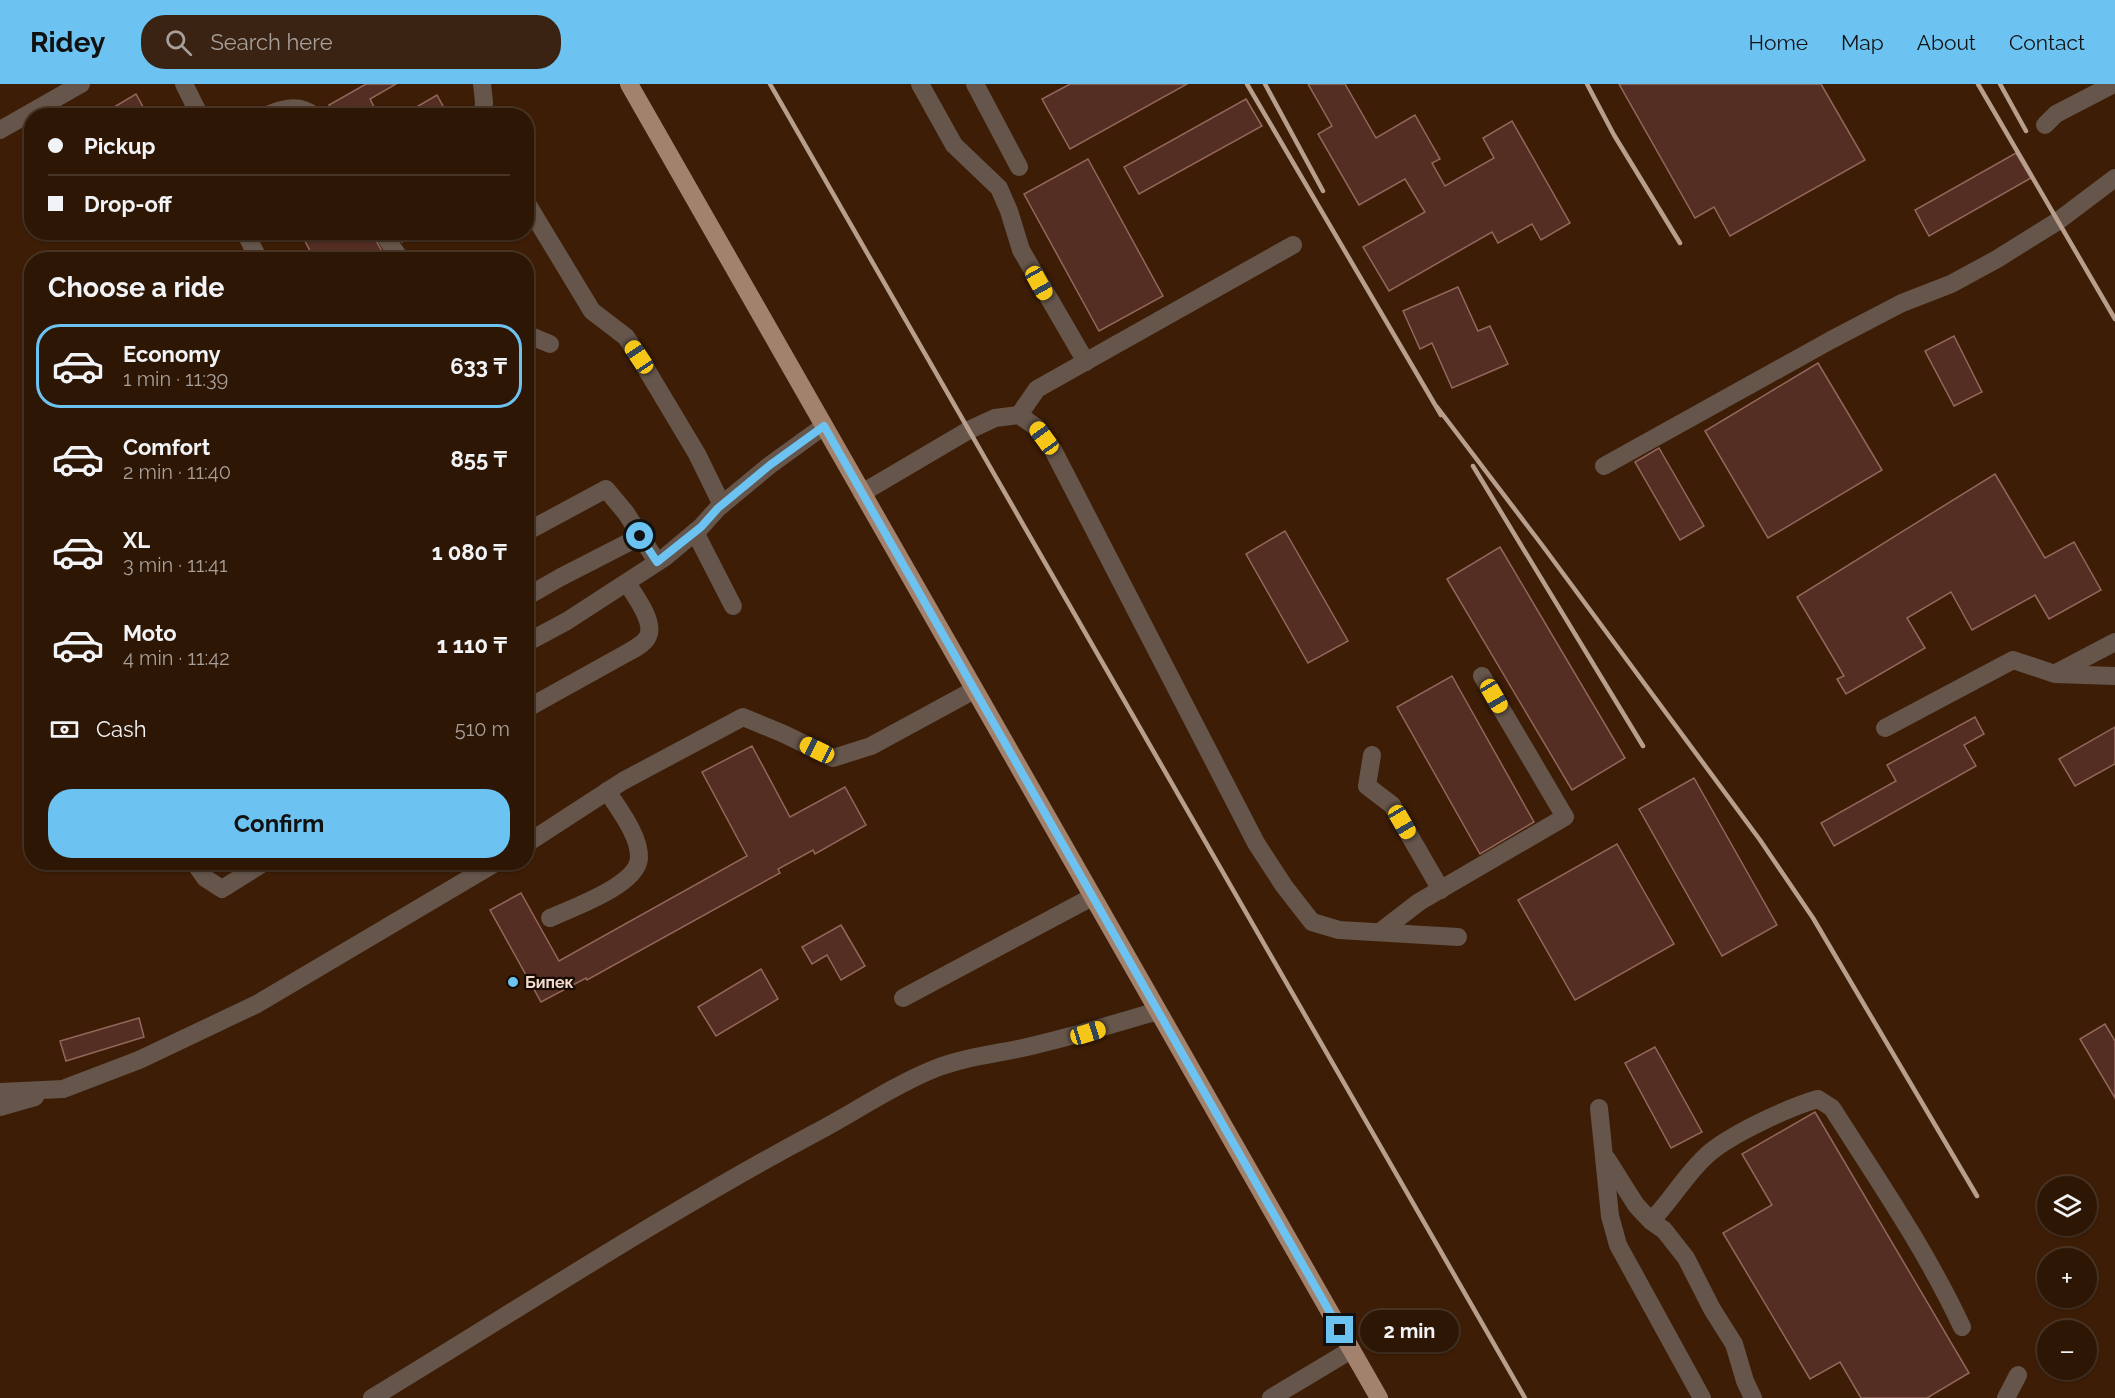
<!DOCTYPE html>
<meta charset="utf-8">
<style>
body{margin:0;font-family:Raleway,sans-serif;background:#3a2313;color:#f1f3f6;height:100vh;display:flex;flex-direction:column;font-size:22px;white-space:nowrap}
*{box-sizing:border-box;margin:0}
p{font-size:20px;color:#a79f9a}
.icon{flex:none;width:33px;height:33px;fill:none;stroke:currentColor;stroke-width:2;stroke-linecap:round;stroke-linejoin:round}
.map{position:relative;flex:1;overflow:hidden}
.sheet{position:absolute;left:24px;top:168px;width:510px;height:618px;display:flex;flex-direction:column;background:#2e1604;border-radius:24px;box-shadow:0 2px 4px #0004,0 0 0 2px #493526}
.sheet>*{flex:none}
.guide{position:absolute;left:24px;top:24px;width:510px;height:132px;border-radius:24px;box-shadow:0 2px 4px #0004,0 0 0 2px #493526;display:grid;align-content:center;height:132px;padding:0 24px;background:#2e1604}
.buttons{position:absolute;left:2037px;top:1092px;display:grid;gap:12px}
.buttons a{display:grid;place-items:center;width:60px;height:60px;border-radius:50%;background:#2e1604;box-shadow:0 2px 4px #0004,0 0 0 2px #493526;font-size:30px}
.end{position:absolute;width:27px;height:27px;margin:-14px;border:8px solid #6cc3f2;background:#111;box-shadow:0 0 0 3px #111}
.from{border-radius:50%}
.bubble{position:absolute;height:42px;border-radius:21px;background:#2e1604;box-shadow:0 2px 4px #0004,0 0 0 2px #493526;font-size:20px;font-weight:700;line-height:42px;text-align:center}
.car{position:absolute;width:18px;height:36px;margin:-18px -9px;border-radius:8px;box-shadow:0 0 4px 2px #0007;background:linear-gradient(#f5c518 24%,#345 0 40%,#f5c518 0 76%,#345 0 86%,#f5c518 0)}
.guide b{display:flex;align-items:center;gap:21px;height:57px;font-size:22px}
.guide b+b{border-top:2px solid #493526}
.guide i{width:15px;height:15px;background:#f1f3f6}
ul{padding:0;list-style:none}
li{display:flex;align-items:center;gap:18px;height:84px;margin:0 12px 9px;padding:0 12px;border:3px solid transparent;border-radius:24px}
li div{flex:1}
li b{display:block;font-size:22px}
li em{font-style:normal;font-weight:700}
li.current{border-color:#6cc3f2}
li>.icon{width:54px;height:54px;stroke-width:1.5}
h2{padding:0 24px;font-size:27px;line-height:72px}
.pay{display:flex;align-items:center;gap:15px;height:66px;padding:0 24px;font-size:22px}
.pay p{margin-inline-start:auto}
.primary-button{display:flex;gap:12px;margin-top:auto;padding:12px 24px}
.primary-button a{flex:1;height:69px;border-radius:24px;background:#6cc3f2;color:#111;font-size:24px;font-weight:700;line-height:69px;text-align:center}
header{display:flex;align-items:center;gap:36px;box-sizing:border-box;height:84px;padding:0 30px;background:#6cc3f2;color:#111}
header strong{font-size:28px}
nav{display:flex;gap:33px;margin-inline-start:auto;font-size:21px}
.search{width:420px;height:54px;background:#3a2313;display:flex;align-items:center;gap:15px;box-sizing:border-box;padding:0 21px;border-radius:24px;color:#a79f9a;font-size:22px}
.map>svg:first-child{display:block}
</style>
<header>
<strong>Ridey</strong>
<div class="search"><svg class="icon" aria-label="search" viewBox="0 0 24 24"><circle cx="10" cy="10" r="6"/><path d="M15 15l6 6"/></svg>Search here</div>
<nav><a>Home</a><a>Map</a><a>About</a><a>Contact</a></nav>
</header>
<div class="map">
<svg width="2115" height="1314" viewBox="0 0 2115 1314">
<rect width="100%" height="100%" fill="#3d1d05"/>
<g fill="#542d23" stroke="#93675c" stroke-width="1.5">
<polygon points="366,0 396,0 370,15 379,32 335,32 329,21"/>
<polygon points="1070,0 1187,0 1070,65 1042,15"/>
<polygon points="1308,0 1345,0 1376,54 1415,31 1440,75 1432,79 1445,102 1494,74 1483,54 1512,37 1570,139 1541,156 1532,140 1498,159 1492,148 1389,207 1363,163 1425,128 1405,95 1359,121 1318,50 1332,42"/>
<polygon points="1619,0 1821,0 1865,76 1730,152 1714,123 1695,134"/>
<polygon points="136,10 148,32 99,32"/>
<polygon points="437,11 444,24 431,32 401,32"/>
<polygon points="1246,15 1262,42 1139,110 1124,83"/>
<polygon points="2016,69 2031,94 1929,152 1915,126"/>
<polygon points="1088,75 1163,212 1099,247 1024,110"/>
<polygon points="300,148 371,148 383,169 371,176 315,176"/>
<polygon points="396,148 419,148 402,158"/>
<polygon points="1458,203 1478,247 1490,242 1508,280 1452,304 1432,259 1420,265 1403,227"/>
<polygon points="1954,252 1982,308 1954,322 1925,267"/>
<polygon points="1818,279 1882,386 1768,454 1705,347"/>
<polygon points="1659,364 1704,442 1680,456 1635,378"/>
<polygon points="1995,390 2045,474 2074,458 2101,506 2049,535 2035,511 1972,546 1951,508 1907,534 1925,564 1846,610 1837,595 1844,592 1797,513"/>
<polygon points="1285,447 1348,557 1308,579 1246,470"/>
<polygon points="1500,463 1625,674 1572,706 1447,495"/>
<polygon points="1452,592 1534,738 1480,770 1397,623"/>
<polygon points="1975,633 1984,650 1964,661 1976,682 1834,762 1821,739 1896,697 1887,681"/>
<polygon points="2115,643 2115,680 2075,702 2059,675"/>
<polygon points="752,662 790,733 845,703 866,741 815,770 813,766 778,785 780,789 587,896 586,894 541,918 490,826 521,809 559,877 747,772 702,688"/>
<polygon points="1694,694 1777,841 1722,872 1639,725"/>
<polygon points="1617,760 1674,860 1575,916 1518,816"/>
<polygon points="841,841 865,882 841,896 827,871 812,880 802,863"/>
<polygon points="761,885 778,915 716,952 698,923"/>
<polygon points="139,934 144,953 66,977 60,957"/>
<polygon points="2105,940 2115,957 2115,1014 2080,955"/>
<polygon points="1655,963 1702,1048 1671,1064 1625,979"/>
<polygon points="1815,1028 1969,1289 1927,1314 1861,1314 1840,1278 1810,1295 1723,1149 1772,1121 1742,1070"/>
</g>
<g fill="none" stroke-linecap="round" stroke-linejoin="round">
<g stroke="#65554a" stroke-width="18">
<polyline points="184,0 200,32"/>
<polyline points="482,0 484,18 483,32"/>
<polyline points="920,0 954,61 999,104 1009,127 1021,166 1086,278"/>
<polyline points="975,0 1019,83"/>
<path d="M265 32C281 25 299 19 314 32"/>
<polyline points="2045,41 2056,30 2114,0"/>
<polyline points="0,46 81,0"/>
<polyline points="526,118 592,227 626,253 639,273 697,370 722,421"/>
<polyline points="245,148 259,176"/>
<polyline points="382,148 401,176"/>
<polyline points="526,250 550,260"/>
<polyline points="1019,331 1037,305 1293,161"/>
<polyline points="1604,382 1831,256 1902,219 1951,200 1997,175 2058,137 2115,94"/>
<polyline points="862,409 969,346 995,334 1019,331 1036,343 1053,366 1256,759 1284,802 1312,838 1339,846 1458,853"/>
<polyline points="526,448 606,405 626,429 657,478"/>
<polyline points="695,448 733,522"/>
<polyline points="526,513 561,493 641,452"/>
<polyline points="526,559 567,537 664,474 701,443 718,424 770,381 824,342"/>
<polyline points="2056,589 2115,558"/>
<path d="M526 625 625 570C632 566 645 560 648 552 655 537 634 511 627 499"/>
<polyline points="1885,644 2013,576 2055,590 2115,592"/>
<polyline points="1372,671 1367,702 1392,721 1441,806"/>
<polyline points="526,760 623,697 743,633 784,650 833,674 871,662 974,606"/>
<polyline points="194,778 205,794 222,805 265,778"/>
<path d="M550 834C572 824 638 801 639 774 640 752 618 724 607 707"/>
<polyline points="1380,848 1419,818 1565,733 1482,592"/>
<polyline points="903,914 1092,813"/>
<polyline points="0,1008 63,1005 139,976 257,920 497,778"/>
<polyline points="0,1023 35,1013"/>
<polyline points="1599,1024 1610,1132 1618,1161 1702,1314"/>
<polyline points="1607,1075 1636,1121 1651,1137 1664,1146 1686,1174 1712,1225 1734,1260 1745,1297 1753,1314"/>
<path d="M1651 1137C1670 1118 1684 1093 1704 1074 1724 1053 1789 1023 1818 1015L1832 1024C1878 1096 1926 1166 1962 1243"/>
<path d="M372 1314C519 1225 663 1130 815 1049 855 1028 892 1002 934 985 964 973 996 970 1027 963 1071 953 1114 940 1158 927"/>
<polyline points="1271,1314 1351,1266"/>
<polyline points="2006,1314 2018,1291"/>
</g>
<polyline stroke="#a3826d" stroke-width="18" points="629,0 1379,1314"/>
<g stroke="#b79e8d" stroke-width="4.5">
<polyline points="770,0 1525,1314"/>
<polyline points="1247,0 1441,331"/>
<polyline points="1265,0 1323,107"/>
<polyline points="1587,0 1614,51 1680,159"/>
<polyline points="1978,0 2115,235"/>
<polyline points="2000,0 2026,47"/>
<polyline points="1437,323 1542,461 1760,756 1813,834 1977,1112"/>
<polyline points="1473,382 1643,662"/>
</g>
</g>
<g fill="none" stroke-linecap="round" stroke-linejoin="round">
<polyline stroke="#6cc3f2" stroke-width="8" points="640,452 657,478 701,443 718,424 770,381 824,342 1340,1246"/>
</g>
<circle fill="#6cc3f2" stroke="#190b04" stroke-width="2" cx="513" cy="898" r="6"/>
<g text-anchor="middle" dominant-baseline="central" stroke-width="4.5" stroke-linejoin="round" paint-order="stroke">
<g font-size="16" font-weight="bold" fill="#efd9cc" stroke="#190b04" text-anchor="start">
<text x="525" y="898">Бипек</text>
</g>
</g>
</svg>
<div class="buttons">
<a><svg class="icon" aria-label="layers" viewBox="0 0 24 24"><path d="M12 4l9 5-9 5-9-5zM3 14l9 5 9-5"/></svg></a>
<a>+</a>
<a>−</a>
</div>
<i class="end from" style="left:640px;top:452px"></i>
<i class="end" style="left:1340px;top:1246px"></i>
<div class="bubble" style="left:1360px;top:1226px;width:99px">2 min</div>
<i class="car" style="left:1039px;top:199px;rotate:151deg"></i>
<i class="car" style="left:639px;top:273px;rotate:326deg"></i>
<i class="car" style="left:1044px;top:354px;rotate:324deg"></i>
<i class="car" style="left:1494px;top:612px;rotate:150deg"></i>
<i class="car" style="left:817px;top:666px;rotate:296deg"></i>
<i class="car" style="left:1402px;top:738px;rotate:150deg"></i>
<i class="car" style="left:1088px;top:949px;rotate:73deg"></i>
<div class="guide">
<b><i class="from"></i>Pickup</b>
<b><i></i>Drop-off</b>
</div>
<section class="sheet">
<h2>Choose a ride</h2>
<ul>
<li class="current"><svg class="icon" aria-label="car" viewBox="0 0 24 24"><path d="M5 17H2v-5l4-1 3-4h7l3 4 3 1v5h-3M9 17h6M6 11h13"/><circle cx="7" cy="17" r="2"/><circle cx="17" cy="17" r="2"/></svg><div><b>Economy</b><p>1 min · 11:39</p></div><em>633 ₸</em></li>
<li><svg class="icon" aria-label="car" viewBox="0 0 24 24"><path d="M5 17H2v-5l4-1 3-4h7l3 4 3 1v5h-3M9 17h6M6 11h13"/><circle cx="7" cy="17" r="2"/><circle cx="17" cy="17" r="2"/></svg><div><b>Comfort</b><p>2 min · 11:40</p></div><em>855 ₸</em></li>
<li><svg class="icon" aria-label="car" viewBox="0 0 24 24"><path d="M5 17H2v-5l4-1 3-4h7l3 4 3 1v5h-3M9 17h6M6 11h13"/><circle cx="7" cy="17" r="2"/><circle cx="17" cy="17" r="2"/></svg><div><b>XL</b><p>3 min · 11:41</p></div><em>1 080 ₸</em></li>
<li><svg class="icon" aria-label="car" viewBox="0 0 24 24"><path d="M5 17H2v-5l4-1 3-4h7l3 4 3 1v5h-3M9 17h6M6 11h13"/><circle cx="7" cy="17" r="2"/><circle cx="17" cy="17" r="2"/></svg><div><b>Moto</b><p>4 min · 11:42</p></div><em>1 110 ₸</em></li>
</ul>
<div class="pay"><svg class="icon" aria-label="cash" viewBox="0 0 24 24"><path d="M3 7h18v10H3z"/><circle cx="12" cy="12" r="2"/></svg>Cash<p>510 m</p></div>
<div class="primary-button"><a>Confirm</a></div>
</section>
</div>
